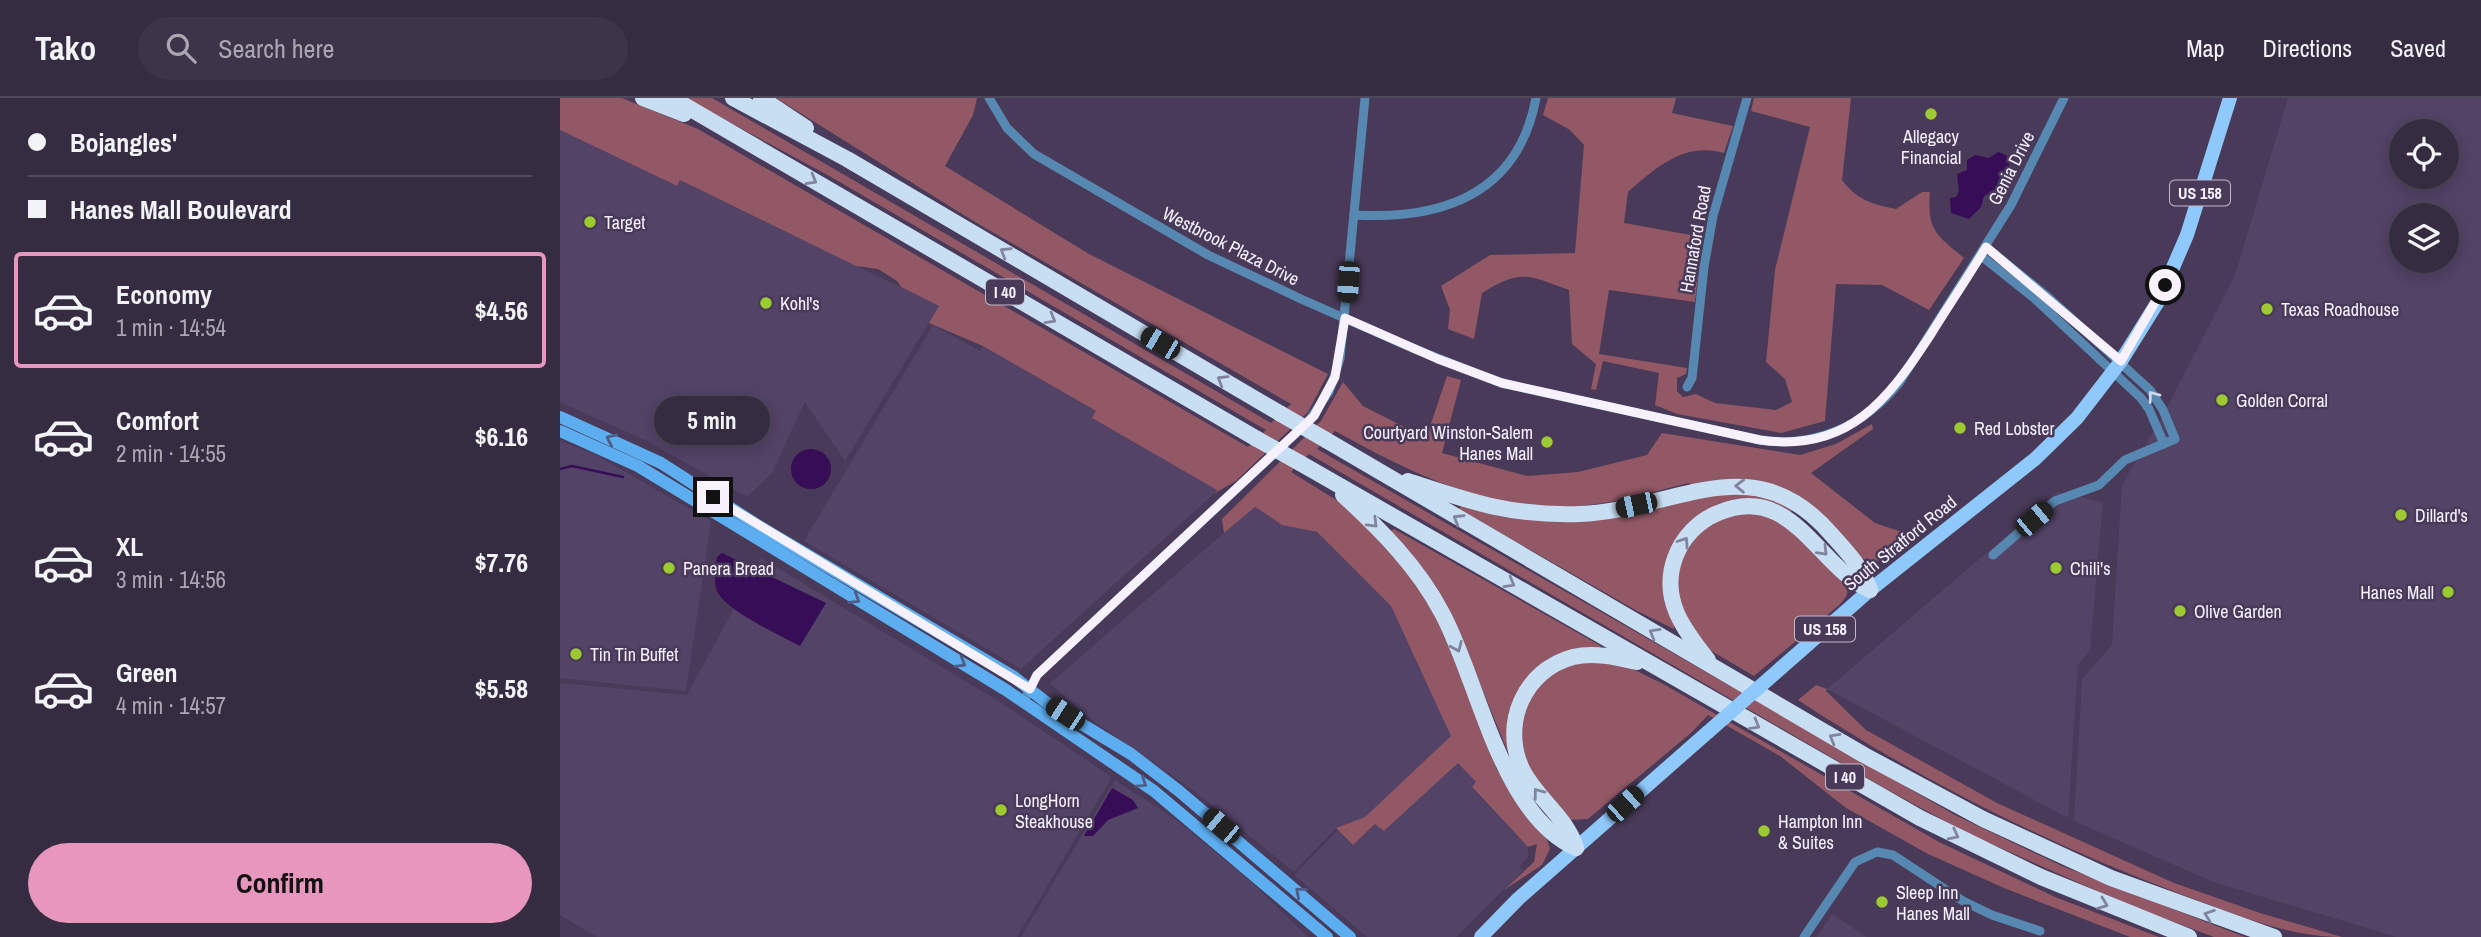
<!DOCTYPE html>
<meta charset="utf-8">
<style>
body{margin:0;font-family:"Archivo Narrow",sans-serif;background:#3d3449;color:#f1f3f6;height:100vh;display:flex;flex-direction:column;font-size:26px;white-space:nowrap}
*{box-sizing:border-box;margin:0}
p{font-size:23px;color:#aaa7b2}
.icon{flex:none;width:38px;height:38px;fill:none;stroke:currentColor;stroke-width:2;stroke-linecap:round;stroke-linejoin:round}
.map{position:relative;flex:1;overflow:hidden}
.drawer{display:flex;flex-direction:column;background:#362c42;width:560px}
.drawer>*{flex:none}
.top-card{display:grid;align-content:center;height:154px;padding:0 28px;background:#362c42}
.fabs{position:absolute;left:1829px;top:21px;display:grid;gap:14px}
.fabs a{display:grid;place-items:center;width:70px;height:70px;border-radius:50%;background:#362c42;box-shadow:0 4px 18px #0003,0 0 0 2px #50485b;font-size:35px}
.end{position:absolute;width:32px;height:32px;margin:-16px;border:9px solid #f6f1fd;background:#111;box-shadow:0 0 0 4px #111}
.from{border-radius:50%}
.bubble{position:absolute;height:49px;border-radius:24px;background:#362c42;box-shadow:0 4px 18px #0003,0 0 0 2px #50485b;font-size:23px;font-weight:800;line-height:49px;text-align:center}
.car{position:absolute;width:21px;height:42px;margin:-21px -10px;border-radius:9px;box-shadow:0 0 5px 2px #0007;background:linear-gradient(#222 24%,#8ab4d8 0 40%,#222 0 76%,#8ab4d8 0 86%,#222 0)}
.top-card b{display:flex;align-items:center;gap:24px;height:66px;font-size:26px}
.top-card b+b{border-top:2px solid #50485b}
.top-card i{width:18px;height:18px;background:#f1f3f6}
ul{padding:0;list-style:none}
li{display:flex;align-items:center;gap:21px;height:116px;margin:0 14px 10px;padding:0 14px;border:4px solid transparent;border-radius:7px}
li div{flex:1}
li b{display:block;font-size:26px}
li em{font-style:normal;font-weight:800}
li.on{border-color:#e797bd}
li>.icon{width:63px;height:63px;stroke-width:1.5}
.cta{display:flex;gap:14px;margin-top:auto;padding:14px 28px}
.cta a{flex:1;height:80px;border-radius:42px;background:#e797bd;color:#111;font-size:28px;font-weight:800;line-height:80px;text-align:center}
header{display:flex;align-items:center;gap:42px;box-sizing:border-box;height:98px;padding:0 35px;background:#362c42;border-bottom:2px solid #50485b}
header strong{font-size:33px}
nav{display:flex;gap:38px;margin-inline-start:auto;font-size:24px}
.search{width:490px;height:63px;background:#3d3449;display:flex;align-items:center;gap:18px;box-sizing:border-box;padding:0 24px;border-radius:38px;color:#aaa7b2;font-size:26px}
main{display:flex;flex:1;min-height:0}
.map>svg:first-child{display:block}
</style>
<header>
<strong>Tako</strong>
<div class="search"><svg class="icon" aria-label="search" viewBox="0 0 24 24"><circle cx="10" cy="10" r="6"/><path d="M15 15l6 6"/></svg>Search here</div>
<nav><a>Map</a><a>Directions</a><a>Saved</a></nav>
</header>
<main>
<section class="drawer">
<div class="top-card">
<b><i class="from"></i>Bojangles'</b>
<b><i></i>Hanes Mall Boulevard</b>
</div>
<ul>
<li class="on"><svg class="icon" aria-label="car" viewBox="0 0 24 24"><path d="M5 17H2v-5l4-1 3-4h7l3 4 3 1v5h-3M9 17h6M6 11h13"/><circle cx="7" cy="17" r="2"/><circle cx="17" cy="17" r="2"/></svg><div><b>Economy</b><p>1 min · 14:54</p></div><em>$4.56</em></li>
<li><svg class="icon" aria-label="car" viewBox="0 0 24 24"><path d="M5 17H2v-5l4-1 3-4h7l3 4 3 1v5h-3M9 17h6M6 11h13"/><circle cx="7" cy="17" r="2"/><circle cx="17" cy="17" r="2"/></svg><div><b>Comfort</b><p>2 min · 14:55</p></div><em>$6.16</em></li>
<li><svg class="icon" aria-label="car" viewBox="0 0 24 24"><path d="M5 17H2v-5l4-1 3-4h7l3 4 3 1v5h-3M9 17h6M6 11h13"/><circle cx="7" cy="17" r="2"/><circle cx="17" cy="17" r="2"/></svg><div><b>XL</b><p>3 min · 14:56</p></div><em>$7.76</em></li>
<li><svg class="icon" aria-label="car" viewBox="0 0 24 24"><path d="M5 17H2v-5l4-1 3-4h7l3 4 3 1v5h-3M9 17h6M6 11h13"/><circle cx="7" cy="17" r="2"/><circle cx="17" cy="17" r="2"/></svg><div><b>Green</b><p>4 min · 14:57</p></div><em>$5.58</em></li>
</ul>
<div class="cta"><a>Confirm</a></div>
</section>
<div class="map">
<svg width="1921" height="839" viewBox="0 0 1921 839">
<rect width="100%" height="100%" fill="#483a58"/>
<g fill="#534367" fill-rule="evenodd">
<path d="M1728 0H1921V839H1837L1653 784 1514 723 1522 581 1552 547 1562 387 1609 306 1675 177ZM1841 33H1886V79H1841ZM1841 117H1886V163H1841Z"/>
<polygon points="0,32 116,88 120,82 379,208 285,363 245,304 212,375 187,399 87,343 0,304"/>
<polygon points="373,227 420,253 423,248 537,314 533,321 658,392 461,571 244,443"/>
<polygon points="0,343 36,357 151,423 126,593 0,580"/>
<polygon points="1498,394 1543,404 1530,552 1518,567 1508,720 1267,591"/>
<polygon points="694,409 722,427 756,434 831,508 892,638 805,719 776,730 734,774 634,693 529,620 490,585"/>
<polygon points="201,460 440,604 552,679 457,839 37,839 0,817 0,585 127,597"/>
<polygon points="898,664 917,684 912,690 968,749 968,759 959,768 963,773 896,839 807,839 734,777 778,732 793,747 816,726 825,733"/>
<polygon points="555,682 618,723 697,789 748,839 461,839"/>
<polygon points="1272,816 1307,839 1257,839"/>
</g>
<g fill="#925865">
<polygon points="0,0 62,0 138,31 688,349 706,332 271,79 125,0 152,0 711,325 731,306 415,124 216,0 417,0 413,17 385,68 529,156 768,276 748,314 676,383 655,395 657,392 532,320 536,313 423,248 369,225 379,208 341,189 337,183 318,171 296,168 120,82 117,88 0,32"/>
<path d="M988 0H1116L1112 15 1173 28 1164 55C1124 44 1097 69 1068 94L1064 125 1142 139 1135 204 1049 192 1039 256 1127 270 1126 276 1117 280V293L1123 299 1136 296 1155 305 1216 312 1232 304 1225 281 1206 264 1215 172 1250 29 1191 13 1194 0H1291L1282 82C1297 102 1312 106 1336 111L1362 94H1370C1367 133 1376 136 1404 160L1369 212 1322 187 1276 186 1265 323 1221 335 1117 316 1095 307 1099 275 1043 263 1036 292 1031 291 1036 266 1012 246 1009 192C967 177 961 171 922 195L914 241 888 231 890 212 881 188 930 157 1015 155 1024 47 1010 32 983 17Z"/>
<path d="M887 278 901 282 882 355 967 378 1018 374 1087 357 1102 335 1240 357 1276 346 1312 326 1313 331 1251 375 1315 425 1354 438C1345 453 1320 470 1301 460 1245 398 1220 370 1131 388L1129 385C1096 393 1063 403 1029 407 936 418 855 377 775 333L757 351 1395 717 1502 768 1685 839H1654L1571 808 1407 735 1326 691 749 356 731 374 791 411 860 488 896 561 937 672 986 738 990 751 982 767 944 792 974 764 977 746 968 749 912 689 916 684 898 665 824 733 815 726 793 747 776 730 805 719 891 638 831 508 757 434 722 427 695 409 664 435 662 421 761 323 783 284 803 308 866 340Z"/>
<polygon points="1185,392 1232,410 1231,416 1179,404 1119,442 1114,531 1077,513 899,411 902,406 957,419"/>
<path d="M1182 414 1217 420 1286 484C1290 495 1286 500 1278 508L1194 578 1148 551 1118 511 1116 468 1143 428Z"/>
<polygon points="834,431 1041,548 1039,552 979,570 951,662 915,573 830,433"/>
<polygon points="1059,564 1105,587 1379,744 1495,799 1599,839 1570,839 1444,790 1368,756 1286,710 1220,658 1148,617 1132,634 1028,721 1009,722 975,684 958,638 973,590 1006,565"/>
<path d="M1256 587 1267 591 1266 593 1306 632 1437 705 1614 785 1700 815 1782 839C1726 839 1675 816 1623 797 1488 746 1358 681 1238 602Z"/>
</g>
<g fill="#370d57">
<path d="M1438 54 1446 57C1457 71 1438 93 1424 98L1421 109 1409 121 1391 115 1390 100 1396 99 1399 93 1397 76 1407 72V62L1415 57 1429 60Z"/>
<circle cx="251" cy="371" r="20"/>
<path d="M162 455 266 505 240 548C220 537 166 513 157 493 153 483 156 469 157 459Z"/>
<polygon points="552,690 573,702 578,710 548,722 533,738 524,738"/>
</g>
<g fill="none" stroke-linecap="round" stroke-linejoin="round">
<polyline stroke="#370d57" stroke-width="2.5" points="0,371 12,368 63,379"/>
<g stroke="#5788b1" stroke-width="9">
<path d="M429 0 447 30 474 56 648 157 741 201 852 250 941 285 1200 342C1255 350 1304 328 1339 285L1451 107 1504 0"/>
<path d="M794 117C881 122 958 97 976 0"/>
<polyline points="1426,149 1488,199 1590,292 1603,312 1615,341 1565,362 1539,387 1495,403 1433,457"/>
<polyline points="1420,157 1474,200 1581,300 1589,311 1604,346"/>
<polyline points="1127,289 1132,280 1144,169 1153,118 1187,0"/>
<polyline points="463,605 477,577 747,325 769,294 780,261 805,0"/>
<polyline points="1244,839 1295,764 1317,754 1333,757 1403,803 1432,817 1480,833"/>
</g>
<g stroke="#5daef0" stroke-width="12">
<polyline points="0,319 101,365 202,430 454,579 487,605 571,656 619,693 790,839"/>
<polyline points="0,333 78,368 446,592 594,693 767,839"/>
</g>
<g stroke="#8fc9fc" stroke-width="14">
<polyline points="1221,570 1310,492 1475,361 1517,320 1561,263 1599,202 1627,137 1670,0"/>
<polyline points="921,839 958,801 1148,634"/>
</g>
<g stroke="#c8dff3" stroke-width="16">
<polyline points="83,0 124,16"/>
<polyline points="112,0 697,341"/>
<polyline points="173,0 287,61 721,316"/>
<polyline points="201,0 246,30"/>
<polyline points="766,342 1304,657 1423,721 1551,780 1714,839"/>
<polyline points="740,365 1360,720 1481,779 1629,839"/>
<path d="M848 383C911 404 951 418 1019 416 1114 413 1193 345 1271 436 1287 454 1302 469 1310 492"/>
<path d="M783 397C821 432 858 469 882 515 919 583 940 716 1016 750"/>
<path d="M1148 562C1124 532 1100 501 1115 460 1122 440 1138 423 1158 415 1232 383 1258 470 1310 492"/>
<path d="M1016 750C1007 719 976 700 962 671 941 626 964 572 1013 559 1033 554 1056 559 1077 564"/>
</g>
<polyline stroke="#8fc9fc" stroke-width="14" points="1148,634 1221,570"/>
<g stroke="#c8dff3" stroke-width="16">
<polyline points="721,316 766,342"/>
<polyline points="697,341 740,365"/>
</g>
</g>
<defs><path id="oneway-chevron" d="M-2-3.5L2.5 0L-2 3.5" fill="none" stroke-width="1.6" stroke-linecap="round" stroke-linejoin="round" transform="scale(1.75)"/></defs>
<g stroke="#82849e">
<use href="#oneway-chevron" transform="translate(252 82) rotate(30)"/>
<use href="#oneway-chevron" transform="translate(445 154) rotate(-149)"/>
<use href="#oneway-chevron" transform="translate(491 221) rotate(30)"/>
<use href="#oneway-chevron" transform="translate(662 282) rotate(-149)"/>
<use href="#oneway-chevron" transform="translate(1180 388) rotate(-179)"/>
<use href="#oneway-chevron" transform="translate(898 421) rotate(-149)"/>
<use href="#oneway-chevron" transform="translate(813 425) rotate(45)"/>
<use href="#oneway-chevron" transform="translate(1124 444) rotate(-56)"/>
<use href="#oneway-chevron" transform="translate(1263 453) rotate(46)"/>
<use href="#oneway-chevron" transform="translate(950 485) rotate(30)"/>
<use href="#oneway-chevron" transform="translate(1094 535) rotate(-150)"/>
<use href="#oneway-chevron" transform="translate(897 549) rotate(67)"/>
<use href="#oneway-chevron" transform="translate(1195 627) rotate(30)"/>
<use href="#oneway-chevron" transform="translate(1274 640) rotate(-150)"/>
<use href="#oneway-chevron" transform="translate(978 695) rotate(-127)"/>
<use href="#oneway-chevron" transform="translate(1394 737) rotate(27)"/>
<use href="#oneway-chevron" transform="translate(1543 806) rotate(21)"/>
<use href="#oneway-chevron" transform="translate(1649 817) rotate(-160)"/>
</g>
<use stroke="#ced7ea" href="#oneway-chevron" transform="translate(1593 298) rotate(-127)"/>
<g stroke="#4e5d86">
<use href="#oneway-chevron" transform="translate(51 341) rotate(-155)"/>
<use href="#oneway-chevron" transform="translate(295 501) rotate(32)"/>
<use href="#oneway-chevron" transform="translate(401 565) rotate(31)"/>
<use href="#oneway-chevron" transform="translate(582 685) rotate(34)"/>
<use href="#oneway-chevron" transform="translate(740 794) rotate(-139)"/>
</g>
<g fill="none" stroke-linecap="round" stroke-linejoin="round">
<path stroke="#f6f1fd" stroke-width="9" d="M153 399 470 591 477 577 754 318 775 279 785 220 878 261 942 285 1200 342C1288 355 1328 302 1371 236 1389 207 1408 179 1426 149L1561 263 1605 187"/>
</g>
<g fill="#9dca30" stroke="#483a58" stroke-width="2.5">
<circle cx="1371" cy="16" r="7"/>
<circle cx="30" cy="124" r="7"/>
<circle cx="206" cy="205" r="7"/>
<circle cx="1707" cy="211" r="7"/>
<circle cx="1662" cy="302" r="7"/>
<circle cx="1400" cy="330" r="7"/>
<circle cx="987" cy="344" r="7"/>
<circle cx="1841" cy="417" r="7"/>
<circle cx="109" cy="470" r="7"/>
<circle cx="1496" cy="470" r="7"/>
<circle cx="1888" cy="494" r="7"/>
<circle cx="1620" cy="513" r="7"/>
<circle cx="16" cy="556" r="7"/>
<circle cx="441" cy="712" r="7"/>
<circle cx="1204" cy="733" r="7"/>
<circle cx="1322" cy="804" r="7"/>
</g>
<g text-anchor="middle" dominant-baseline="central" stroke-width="5" stroke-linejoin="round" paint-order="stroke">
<g fill="#483a58" stroke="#c2bacc" stroke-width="2">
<rect x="1610" y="82.5" width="60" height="25" rx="5"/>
<rect x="426" y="181.5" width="38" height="25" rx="5"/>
<rect x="1235" y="518.5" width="60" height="25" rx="5"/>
<rect x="1266" y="666.5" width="38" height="25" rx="5"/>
</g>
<g font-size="16" font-weight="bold" fill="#f6f1fd">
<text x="1640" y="95">US 158</text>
<text x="445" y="194">I 40</text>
<text x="1265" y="531">US 158</text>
<text x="1285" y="679">I 40</text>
</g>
<g font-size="18" fill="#f6f1fd" stroke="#483a58" text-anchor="start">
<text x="1371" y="38" text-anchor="middle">Allegacy<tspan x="1371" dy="21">Financial</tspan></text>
<text x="44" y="124">Target</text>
<text x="220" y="205">Kohl's</text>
<text x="1721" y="211">Texas Roadhouse</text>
<text x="1676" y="302">Golden Corral</text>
<text x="1414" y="330">Red Lobster</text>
<text x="973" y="334" text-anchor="end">Courtyard Winston-Salem<tspan x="973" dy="21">Hanes Mall</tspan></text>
<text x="1855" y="417">Dillard's</text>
<text x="123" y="470">Panera Bread</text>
<text x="1510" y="470">Chili's</text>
<text x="1874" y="494" text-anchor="end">Hanes Mall</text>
<text x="1634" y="513">Olive Garden</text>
<text x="30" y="556">Tin Tin Buffet</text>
<text x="455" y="702">LongHorn<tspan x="455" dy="21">Steakhouse</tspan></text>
<text x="1218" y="723">Hampton Inn<tspan x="1218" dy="21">&amp; Suites</tspan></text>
<text x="1336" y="794">Sleep Inn<tspan x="1336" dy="21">Hanes Mall</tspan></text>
</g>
<g font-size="18" fill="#f6f1fd" stroke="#483a58">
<text transform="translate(1451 70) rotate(-63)">Genia Drive</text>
<text transform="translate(1135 141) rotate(-80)">Hannaford Road</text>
<text transform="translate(671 148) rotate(27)">Westbrook Plaza Drive</text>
<text transform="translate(1340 445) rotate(-39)">South Stratford Road</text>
</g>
</g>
</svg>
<div class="fabs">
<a><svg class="icon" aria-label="locate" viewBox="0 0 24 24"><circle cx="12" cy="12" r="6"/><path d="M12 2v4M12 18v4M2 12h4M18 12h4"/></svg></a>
<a><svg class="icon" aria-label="layers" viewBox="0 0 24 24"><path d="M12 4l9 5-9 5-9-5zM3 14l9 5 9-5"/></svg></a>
</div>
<i class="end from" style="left:1605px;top:187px"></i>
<i class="end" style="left:153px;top:399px"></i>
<div class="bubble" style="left:94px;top:298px;width:116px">5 min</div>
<i class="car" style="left:788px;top:184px;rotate:184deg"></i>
<i class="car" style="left:600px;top:245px;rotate:300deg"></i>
<i class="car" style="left:1076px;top:407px;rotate:258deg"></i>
<i class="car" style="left:1474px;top:421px;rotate:50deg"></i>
<i class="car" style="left:505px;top:616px;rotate:303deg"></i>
<i class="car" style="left:1065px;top:706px;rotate:48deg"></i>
<i class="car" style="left:661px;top:728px;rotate:310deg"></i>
</div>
</main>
